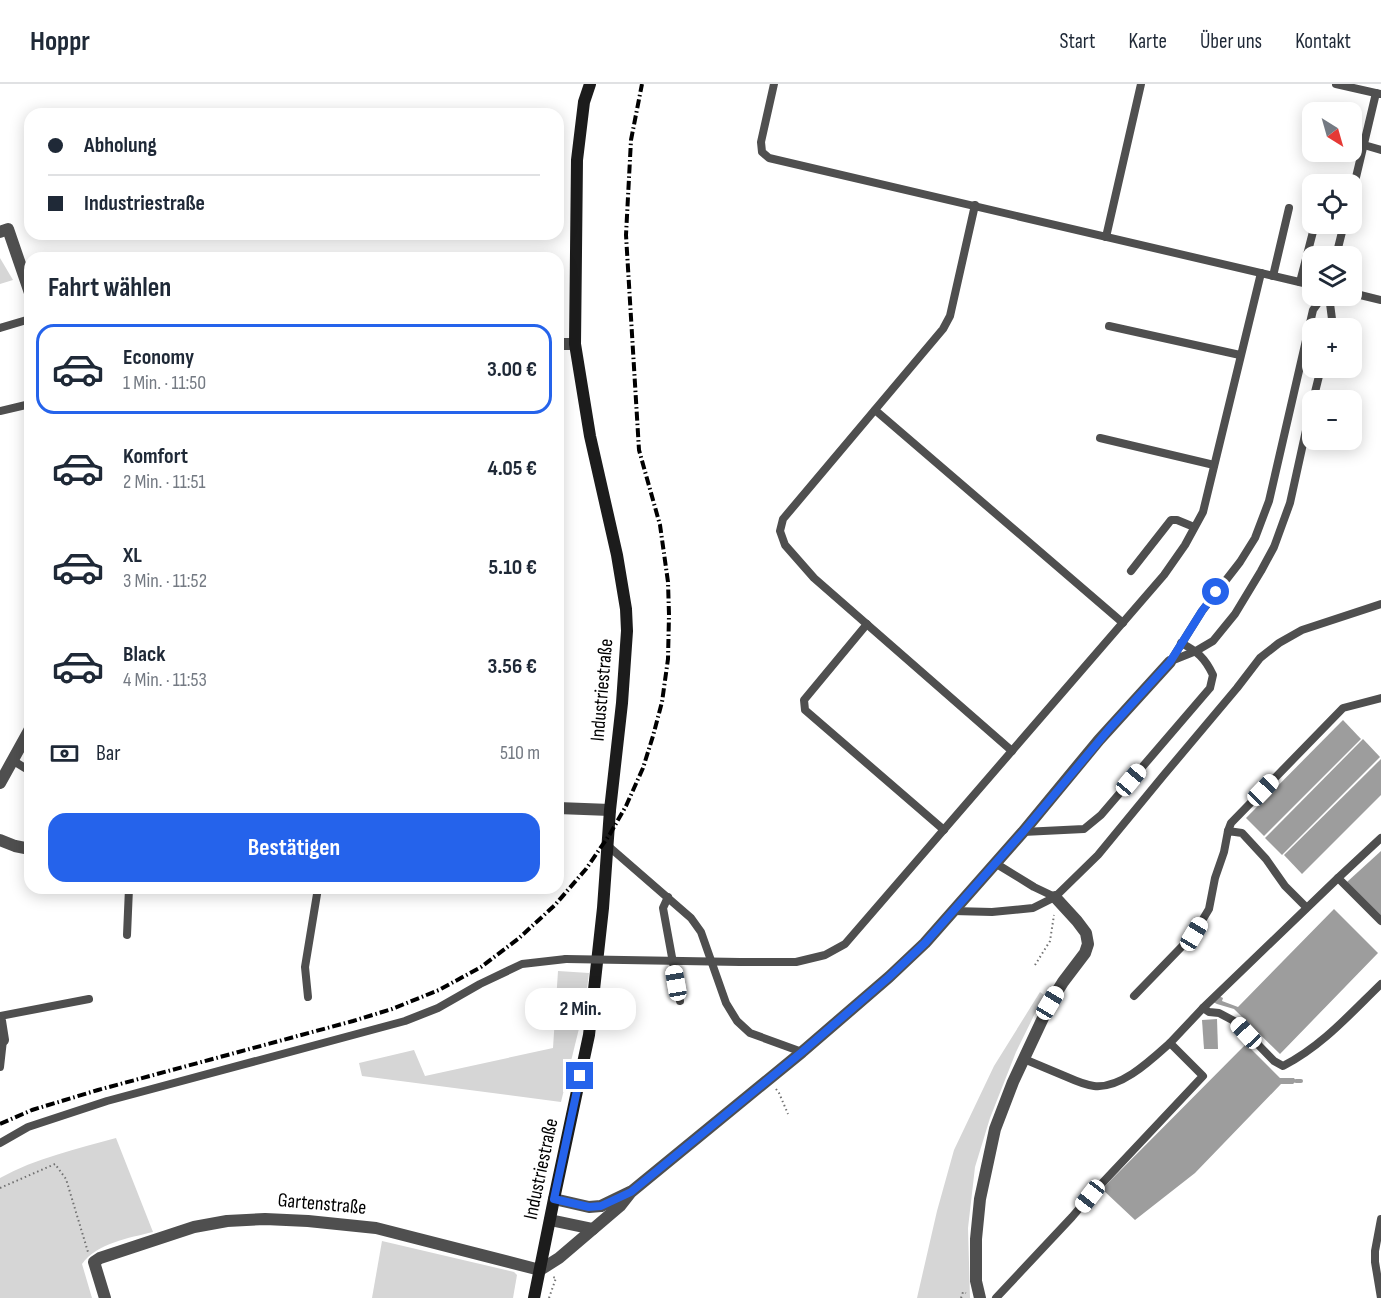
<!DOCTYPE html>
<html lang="de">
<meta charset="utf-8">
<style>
body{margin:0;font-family:"Sofia Sans Condensed",sans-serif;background:#f2f2f3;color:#1f2937;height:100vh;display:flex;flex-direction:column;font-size:22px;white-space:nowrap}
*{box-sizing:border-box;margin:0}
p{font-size:20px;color:#747a83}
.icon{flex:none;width:33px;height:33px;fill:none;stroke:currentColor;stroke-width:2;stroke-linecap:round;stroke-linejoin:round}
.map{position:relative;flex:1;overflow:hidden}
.drawer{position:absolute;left:24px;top:168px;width:540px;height:642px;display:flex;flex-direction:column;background:#fff;border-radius:18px;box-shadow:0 3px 15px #0003}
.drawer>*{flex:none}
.banner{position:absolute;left:24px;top:24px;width:540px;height:132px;border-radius:18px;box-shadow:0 3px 15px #0003;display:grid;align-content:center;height:132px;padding:0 24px;background:#fff}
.needle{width:39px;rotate:143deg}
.controls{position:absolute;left:1302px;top:18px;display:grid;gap:12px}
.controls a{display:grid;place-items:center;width:60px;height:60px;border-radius:12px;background:#fff;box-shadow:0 3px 15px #0003;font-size:30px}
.end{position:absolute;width:27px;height:27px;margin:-14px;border:8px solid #2563eb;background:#fff;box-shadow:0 0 0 3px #fff}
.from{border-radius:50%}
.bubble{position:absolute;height:42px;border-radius:18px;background:#fff;box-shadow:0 3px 15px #0003;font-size:20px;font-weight:700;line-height:42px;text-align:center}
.car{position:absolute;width:18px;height:36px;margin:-18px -9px;border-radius:8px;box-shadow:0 0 4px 2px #0007;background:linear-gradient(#fff 24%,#345 0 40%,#fff 0 76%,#345 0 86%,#fff 0)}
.banner b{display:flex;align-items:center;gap:21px;height:57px;font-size:22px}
.banner b+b{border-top:2px solid #e0e1e3}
.banner i{width:15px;height:15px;background:#1f2937}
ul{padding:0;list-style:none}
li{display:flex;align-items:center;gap:18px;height:90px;margin:0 12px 9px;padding:0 12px;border:3px solid transparent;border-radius:18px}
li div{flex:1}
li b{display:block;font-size:22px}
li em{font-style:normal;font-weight:700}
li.selected{border-color:#2563eb}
li>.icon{width:54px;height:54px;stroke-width:1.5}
h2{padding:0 24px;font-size:27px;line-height:72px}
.pay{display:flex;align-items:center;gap:15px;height:66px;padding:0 24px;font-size:22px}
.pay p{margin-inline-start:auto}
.primary-button{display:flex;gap:12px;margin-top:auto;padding:12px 24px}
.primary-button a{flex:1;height:69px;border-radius:18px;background:#2563eb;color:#fff;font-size:24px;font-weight:700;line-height:69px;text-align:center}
header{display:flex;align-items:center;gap:36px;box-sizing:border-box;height:84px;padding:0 30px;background:#fff;border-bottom:2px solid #e0e1e3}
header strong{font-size:28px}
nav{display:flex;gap:33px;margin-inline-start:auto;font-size:21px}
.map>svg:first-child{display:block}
</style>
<header>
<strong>Hoppr</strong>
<nav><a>Start</a><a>Karte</a><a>Über uns</a><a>Kontakt</a></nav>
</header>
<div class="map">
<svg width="1381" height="1214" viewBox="0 0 1381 1214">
<rect width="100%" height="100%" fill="#fff"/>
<g fill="#d6d6d6">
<polygon points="0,174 13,196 0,200"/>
<polygon points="558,887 589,889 585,920 561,1018 362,992 359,979 414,966 425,992 553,964"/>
<polygon points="1040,908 1044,911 1016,968 990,1034 975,1083 968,1144 970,1214 917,1214 937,1127 954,1066 994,982"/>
<path d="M116 1054 153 1148C129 1154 97 1159 82 1180L92 1214H0V1094C36 1074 77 1065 116 1054Z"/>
<polygon points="382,1157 514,1188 517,1191 513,1214 372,1214"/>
</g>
<g fill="#9d9d9d">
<polygon points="1343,636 1361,655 1264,752 1246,734"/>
<polygon points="1363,655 1380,673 1282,771 1265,754"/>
<polygon points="1381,675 1381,711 1302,790 1284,771"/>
<polygon points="1381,767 1381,834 1347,798"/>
<polygon points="1334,825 1378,869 1280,970 1234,925 1217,920 1213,918 1219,912 1223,914 1222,917 1238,923"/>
<polygon points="1217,935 1218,965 1204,965 1202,936"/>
<polygon points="1246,960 1280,994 1294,994 1296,997 1293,1000 1281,1000 1195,1089 1135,1136 1102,1105"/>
</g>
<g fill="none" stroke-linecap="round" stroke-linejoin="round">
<polyline stroke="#9d9d9d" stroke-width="4" points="1296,997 1301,997"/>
<g stroke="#717171" stroke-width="2" stroke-dasharray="1.5 3" stroke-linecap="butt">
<polyline points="1035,881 1050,857 1054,831"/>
<polyline points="776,1005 779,1009 788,1030"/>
<polyline points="0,1104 55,1080 66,1095 88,1168"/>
<polyline points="549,1214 556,1194 553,1193"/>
<polyline points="961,1214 963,1208 966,1209"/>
</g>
<g stroke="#4f4f4f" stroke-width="8">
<polyline points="774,0 761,58 762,68 769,74 1312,201"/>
<polyline points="1336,0 1380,10"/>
<polyline points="1364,61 1381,66"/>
<polyline points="1352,110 1376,9"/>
<polyline points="975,121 950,232 943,245 783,435 780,447 785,461 814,494 1012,667"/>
<polyline points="1106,153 1141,0"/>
<polyline points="1336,172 1344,140"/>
<polyline points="1273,192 1289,124"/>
<polyline points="1300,198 1315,140"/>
<polyline points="1352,209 1381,216"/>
<polyline points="1329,212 1332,235 1330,244"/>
<polyline points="1109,242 1240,271"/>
<polyline points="0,244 30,235"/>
<polyline points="1313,316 1321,284"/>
<polyline points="875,326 1123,539"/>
<polyline points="0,327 30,320"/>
<polyline points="1100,354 1214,381"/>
<polyline points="1131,487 1171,436 1177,436 1194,443"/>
<polyline points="867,540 804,616 805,626 944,746"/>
<polyline points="1171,577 1196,567 1213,557 1235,530 1261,487 1274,463 1290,419 1312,319"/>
<polyline points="1170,578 1202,527 1240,478 1255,454 1269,417 1313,226 1323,212"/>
<polyline points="12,676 30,687"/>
<polyline points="1228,747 1231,739 1343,624 1381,614"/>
<path d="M1023 748 1084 745 1101 731 1210 604 1213 591C1205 574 1197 567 1181 559"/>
<polyline points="1381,754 1338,794 1381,837"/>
<polyline points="607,761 691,834 701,848 726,919 737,937 750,949 802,968"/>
<polyline points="995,779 1034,803 1055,813"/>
<path d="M1338 794 1203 924 1209 928 1219 929 1236 938 1274 977 1283 982C1322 962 1350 930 1381 900"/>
<polyline points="668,813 663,824 680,917"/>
<polyline points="953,827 992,828 1033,824 1055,813 1098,771 1163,692 1237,604 1260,574 1279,559 1302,546 1381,520"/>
<polyline points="127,851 129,804"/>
<polyline points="740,878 796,878 825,871 845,860 1164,491 1185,461 1203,428 1261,189"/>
<polyline points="1134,912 1194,850 1209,825 1215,794 1224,768 1228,747 1242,749 1266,775 1285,802 1306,823"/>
<polyline points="308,913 305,883 318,804"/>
<polyline points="0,932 89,915"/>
<path d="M1024 975C1038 981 1053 987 1067 993 1076 997 1085 1001 1094 1002 1121 1005 1151 976 1170 959"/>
<polyline points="0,983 3,956"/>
<polyline points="0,1059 28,1043 107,1017 405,937 438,924 480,900 522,880 566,875"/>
<polyline points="1381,1135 1375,1167 1375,1178 1381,1214"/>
<polyline points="996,1214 1072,1133 1090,1112 1203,992 1170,959 1203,924"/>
</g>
<g stroke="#4f4f4f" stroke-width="12">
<polyline points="0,148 8,145 30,209"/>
<polyline points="558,260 575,260"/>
<polyline points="0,699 30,645"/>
<polyline points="558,724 610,726"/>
<polyline points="0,756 15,762 30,765"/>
<polyline points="0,937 3,956"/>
<polyline points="554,1115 589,1123 601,1122 630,1108"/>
<polyline points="550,1136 593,1145"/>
<polyline points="105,1214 94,1178 100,1174 194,1143 227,1137 265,1135 308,1137 376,1144 540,1186 559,1174 620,1122 631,1108 802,968 889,893 925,859 1023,748 1099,656 1170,578"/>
<polyline points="980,1214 976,1197 976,1155 980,1115 995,1045 1013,998 1050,919 1063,898 1085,869 1088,860 1086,849 1077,837 1055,813"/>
</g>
<polyline stroke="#1c1c1c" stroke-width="12" points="534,1214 554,1115 589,951 603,824 610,726 622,619 627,547 626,525 617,471 590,352 575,260 577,76 584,18 590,0"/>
<polyline stroke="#000" stroke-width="4" stroke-dasharray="9 3 1.5 3" stroke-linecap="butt" points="0,1040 32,1026 98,1006 353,937 392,925 439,906 481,883 518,855 555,821 586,785 610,750 626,722 643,684 653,652 662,618 668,575 669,531 668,498 660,441 639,366 626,151 631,56 642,0"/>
<polyline stroke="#4f4f4f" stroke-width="8" points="566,875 740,878"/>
</g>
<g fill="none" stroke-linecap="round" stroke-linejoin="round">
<polyline stroke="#2563eb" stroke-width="8" points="580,992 554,1115 589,1123 601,1122 631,1108 802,968 889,893 925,859 1023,748 1109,645 1170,578 1202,527 1216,508"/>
</g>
<g text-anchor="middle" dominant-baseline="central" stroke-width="4.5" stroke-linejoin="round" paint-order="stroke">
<g font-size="20" fill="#000" stroke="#fff">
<text transform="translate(602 606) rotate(-85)">Industriestraße</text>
<text transform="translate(541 1085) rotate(-78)">Industriestraße</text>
<text transform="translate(322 1120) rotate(5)">Gartenstraße</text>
</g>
</g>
</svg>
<div class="controls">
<a><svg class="needle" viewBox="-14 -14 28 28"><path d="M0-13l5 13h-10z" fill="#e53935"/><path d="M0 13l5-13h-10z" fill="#747a83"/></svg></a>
<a><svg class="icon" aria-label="locate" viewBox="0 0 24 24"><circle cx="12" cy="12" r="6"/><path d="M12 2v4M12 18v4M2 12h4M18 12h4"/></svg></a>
<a><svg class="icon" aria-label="layers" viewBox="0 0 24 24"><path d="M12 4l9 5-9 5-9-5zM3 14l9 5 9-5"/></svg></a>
<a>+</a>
<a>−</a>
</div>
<i class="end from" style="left:1216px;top:508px"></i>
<i class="end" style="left:580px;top:992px"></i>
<div class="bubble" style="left:525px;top:904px;width:111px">2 Min.</div>
<i class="car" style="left:1131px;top:696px;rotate:40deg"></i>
<i class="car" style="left:1263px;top:706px;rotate:44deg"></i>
<i class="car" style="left:1194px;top:850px;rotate:31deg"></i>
<i class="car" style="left:676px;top:899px;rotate:350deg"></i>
<i class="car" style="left:1050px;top:919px;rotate:31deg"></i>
<i class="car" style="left:1246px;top:949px;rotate:317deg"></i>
<i class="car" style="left:1090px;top:1112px;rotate:218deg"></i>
<div class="banner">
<b><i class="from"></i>Abholung</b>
<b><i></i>Industriestraße</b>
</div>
<section class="drawer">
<h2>Fahrt wählen</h2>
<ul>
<li class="selected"><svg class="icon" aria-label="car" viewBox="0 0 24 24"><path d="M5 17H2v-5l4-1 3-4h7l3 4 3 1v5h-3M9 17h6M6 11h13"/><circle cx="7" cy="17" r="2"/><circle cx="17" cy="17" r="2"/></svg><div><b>Economy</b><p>1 Min. · 11:50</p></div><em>3.00 €</em></li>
<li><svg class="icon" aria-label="car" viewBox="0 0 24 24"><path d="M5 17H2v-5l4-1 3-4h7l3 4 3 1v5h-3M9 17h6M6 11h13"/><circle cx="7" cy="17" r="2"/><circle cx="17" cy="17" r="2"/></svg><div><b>Komfort</b><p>2 Min. · 11:51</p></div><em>4.05 €</em></li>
<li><svg class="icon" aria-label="car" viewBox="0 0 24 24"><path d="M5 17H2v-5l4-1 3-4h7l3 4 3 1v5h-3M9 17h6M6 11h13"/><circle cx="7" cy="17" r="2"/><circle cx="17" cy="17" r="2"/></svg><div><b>XL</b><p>3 Min. · 11:52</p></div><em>5.10 €</em></li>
<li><svg class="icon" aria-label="car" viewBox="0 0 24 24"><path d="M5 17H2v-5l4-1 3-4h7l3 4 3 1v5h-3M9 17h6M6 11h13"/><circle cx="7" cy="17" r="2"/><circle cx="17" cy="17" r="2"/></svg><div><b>Black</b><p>4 Min. · 11:53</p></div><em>3.56 €</em></li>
</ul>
<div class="pay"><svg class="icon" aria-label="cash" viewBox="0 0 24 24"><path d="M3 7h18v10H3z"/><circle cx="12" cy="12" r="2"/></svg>Bar<p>510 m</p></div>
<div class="primary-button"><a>Bestätigen</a></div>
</section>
</div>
